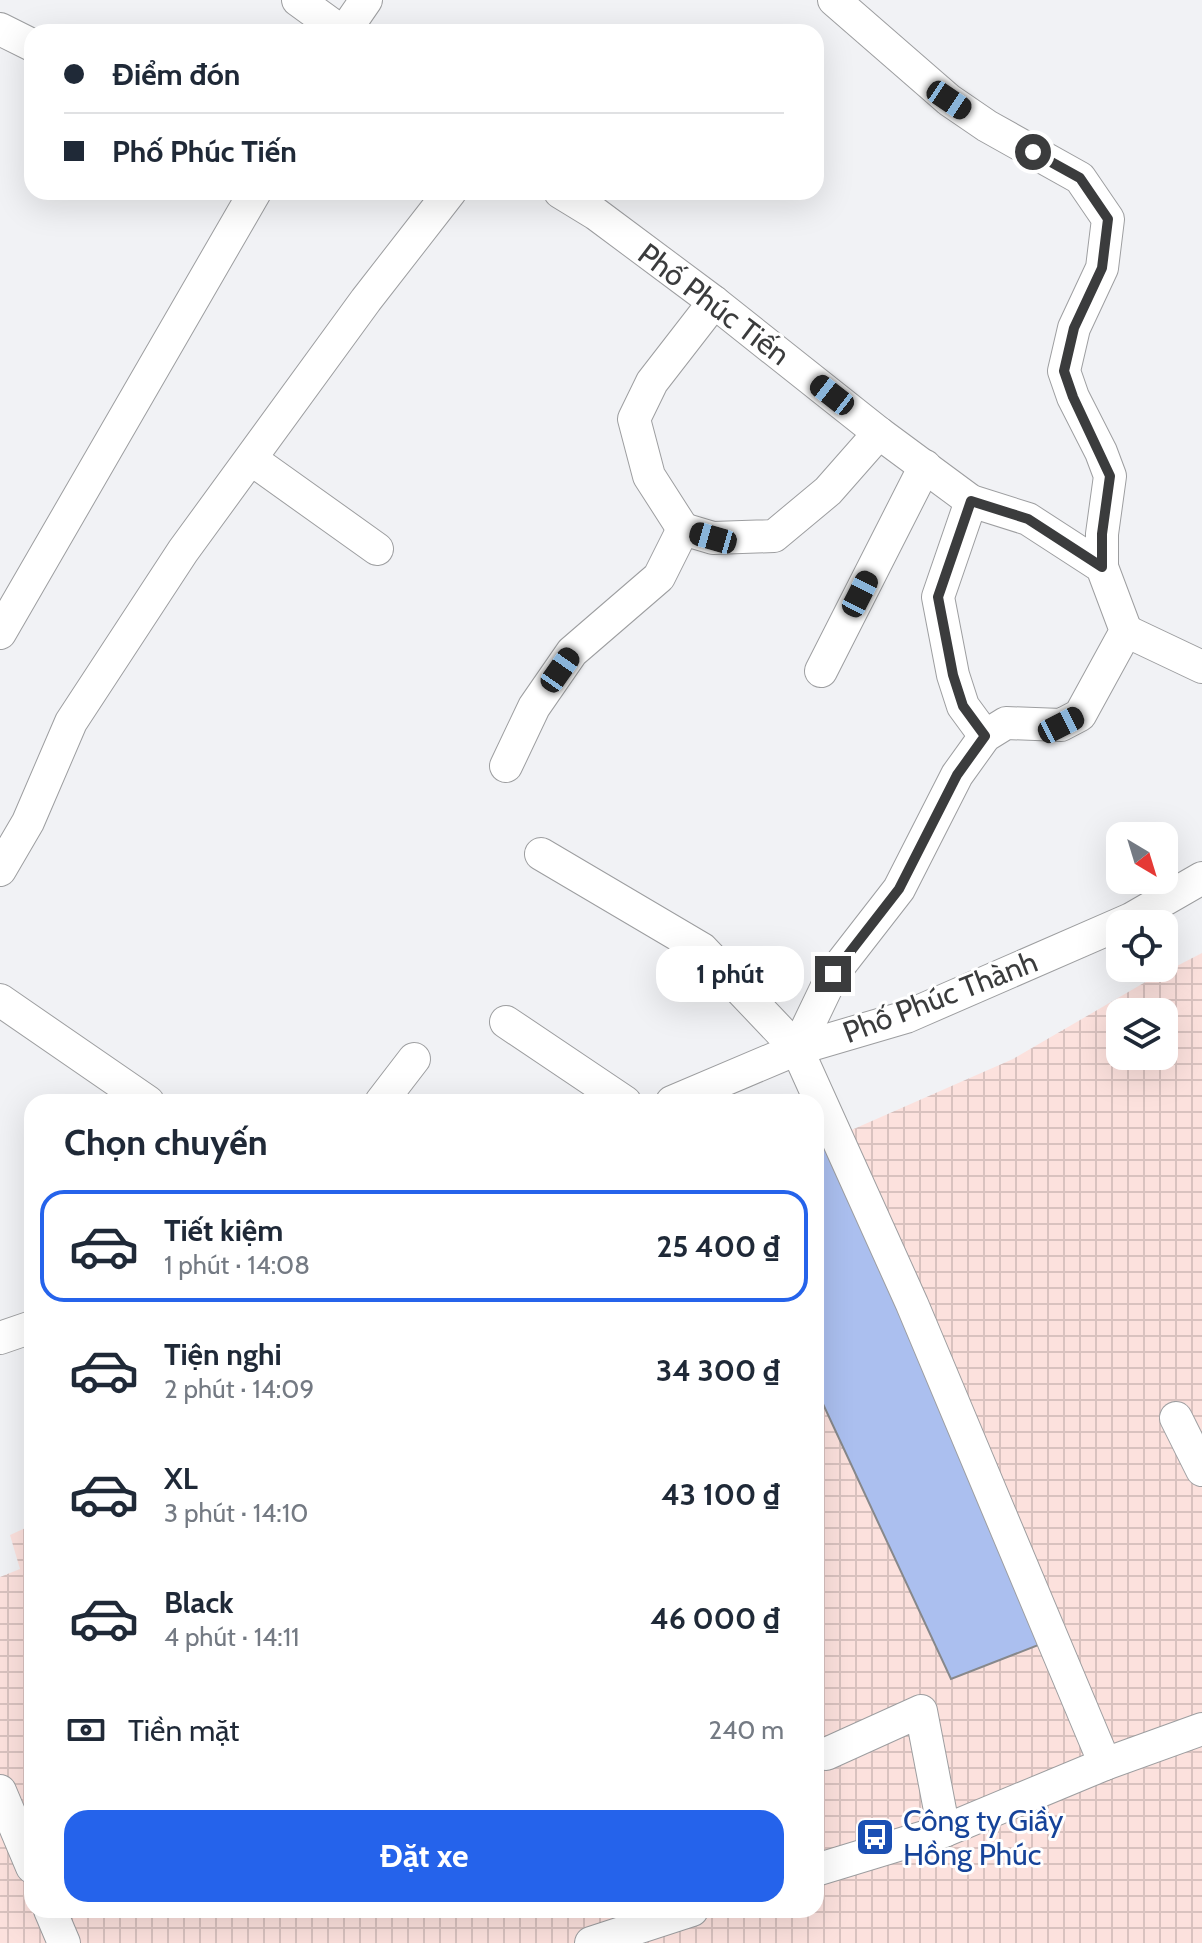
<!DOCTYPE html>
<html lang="vi">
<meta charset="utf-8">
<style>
body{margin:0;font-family:Cabin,sans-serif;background:#f2f2f3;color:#1f2937;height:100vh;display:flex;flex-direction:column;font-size:30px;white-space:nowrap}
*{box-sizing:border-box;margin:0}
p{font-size:26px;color:#747a83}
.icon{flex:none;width:44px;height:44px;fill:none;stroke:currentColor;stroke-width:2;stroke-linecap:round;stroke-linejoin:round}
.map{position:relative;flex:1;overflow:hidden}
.drawer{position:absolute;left:24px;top:1094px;width:800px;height:824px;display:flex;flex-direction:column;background:#fff;border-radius:24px;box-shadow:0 8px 32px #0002}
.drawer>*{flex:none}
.hud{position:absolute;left:24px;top:24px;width:800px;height:176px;border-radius:24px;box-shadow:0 8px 32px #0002;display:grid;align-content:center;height:176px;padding:0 40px;background:#fff}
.needle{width:52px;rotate:142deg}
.buttons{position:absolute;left:1106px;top:822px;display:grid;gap:16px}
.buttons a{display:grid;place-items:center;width:72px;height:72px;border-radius:16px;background:#fff;box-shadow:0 8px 32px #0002;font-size:40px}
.end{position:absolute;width:36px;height:36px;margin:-18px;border:10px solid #3b3c3d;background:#fff;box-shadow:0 0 0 4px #fff}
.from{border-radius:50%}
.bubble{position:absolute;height:56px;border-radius:24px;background:#fff;box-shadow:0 8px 32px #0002;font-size:26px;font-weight:700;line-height:56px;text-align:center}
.car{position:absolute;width:24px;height:48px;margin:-24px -12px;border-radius:10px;box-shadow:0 0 6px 2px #0007;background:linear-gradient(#222 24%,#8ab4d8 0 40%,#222 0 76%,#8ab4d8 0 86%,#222 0)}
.hud b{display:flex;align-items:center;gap:28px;height:76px;font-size:30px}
.hud b+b{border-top:2px solid #e0e1e3}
.hud i{width:20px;height:20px;background:#1f2937}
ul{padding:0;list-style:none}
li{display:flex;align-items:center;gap:24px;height:112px;margin:0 16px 12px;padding:0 24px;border:4px solid transparent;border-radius:24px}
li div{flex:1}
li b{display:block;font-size:30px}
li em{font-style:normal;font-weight:700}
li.selected{border-color:#2563eb}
li>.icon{width:72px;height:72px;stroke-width:1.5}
h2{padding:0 40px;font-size:36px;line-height:96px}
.pay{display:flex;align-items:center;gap:20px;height:88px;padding:0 40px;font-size:30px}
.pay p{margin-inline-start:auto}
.primary-button{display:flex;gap:16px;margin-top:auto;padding:16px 40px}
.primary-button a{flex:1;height:92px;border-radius:24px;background:#2563eb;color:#fff;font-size:32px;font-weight:700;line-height:92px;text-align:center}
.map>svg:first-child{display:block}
</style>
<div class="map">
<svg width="1202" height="1943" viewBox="0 0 1202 1943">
<defs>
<pattern id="industrial-grid" width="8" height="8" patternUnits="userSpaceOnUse" patternTransform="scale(2)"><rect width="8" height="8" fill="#fce1dd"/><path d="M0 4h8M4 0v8" fill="none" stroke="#d9c2bf"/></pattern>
</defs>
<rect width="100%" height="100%" fill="#f1f2f5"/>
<path fill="url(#industrial-grid)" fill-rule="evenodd" d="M1202 953V1943H0V1577L20 1569 10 1535 32 1525V1910H816V1104L840 1135 1013 1059 1142 984ZM1120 1012H1164V1056H1120Z"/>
<polygon fill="#abbfef" stroke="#87888b" stroke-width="2" points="814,1095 1041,1644 951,1679 816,1389 816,1102 796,1102"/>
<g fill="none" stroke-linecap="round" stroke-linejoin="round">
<defs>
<g id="minor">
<polyline points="298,0 342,32"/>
<polyline points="834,0 949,100 987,126 1080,178 1108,219 1102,268 1074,328 1064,371 1073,397 1101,452 1110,476 1102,534 1102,567"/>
<polyline points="0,29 32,45"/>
<polyline points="344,32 366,0"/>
<polyline points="560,192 596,214 714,302 879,433 971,501 1028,519 1102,567 1126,631 1080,715 1061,725 1006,723 985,736 957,775 899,889 833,974 797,1049"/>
<polyline points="251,459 377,549"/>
<polyline points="971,501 938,597 953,675 963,706 985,736"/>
<polyline points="683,529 649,476 634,419 652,382 714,302"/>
<polyline points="1126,631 1202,667"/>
<polyline points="0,633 255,192"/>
<polyline points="821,671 925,466"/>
<polyline points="506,766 534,707 572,652 659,577 683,529 713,538 774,536 828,491 879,433"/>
<polyline points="541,854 702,949 797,1049 912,1304 1105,1764"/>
<polyline points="0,870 28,822 71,722 183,551 366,300 450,192"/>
<polyline points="0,1000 148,1102"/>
<polyline points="506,1022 625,1102"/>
<polyline points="381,1102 414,1059"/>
<polyline points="672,1102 797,1049 906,1017 1131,919 1202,878"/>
<polyline points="0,1338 32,1327"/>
<polyline points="1176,1418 1202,1470"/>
<polyline points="826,1754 921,1711 944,1831"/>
<polyline points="0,1791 32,1867"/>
<polyline points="816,1870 944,1831 1105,1764 1202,1729"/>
<polyline points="50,1910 64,1943"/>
<polyline points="591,1943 692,1910"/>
</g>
</defs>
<use href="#minor" stroke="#9d9ea0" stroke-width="34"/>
<use href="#minor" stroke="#fff" stroke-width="32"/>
</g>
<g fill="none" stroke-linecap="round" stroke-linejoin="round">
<polyline stroke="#3b3c3d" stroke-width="10" points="833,974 899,889 957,775 985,736 963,706 953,675 938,597 971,501 1028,519 1102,567 1102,534 1110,476 1073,397 1064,371 1074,328 1102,268 1108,219 1080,178 1033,152"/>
</g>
<defs>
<symbol id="bus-square" viewBox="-11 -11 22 22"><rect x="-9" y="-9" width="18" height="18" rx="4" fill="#1a4fb4" stroke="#fff"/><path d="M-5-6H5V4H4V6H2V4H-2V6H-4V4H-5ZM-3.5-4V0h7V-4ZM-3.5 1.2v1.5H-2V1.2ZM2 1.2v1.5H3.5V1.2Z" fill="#fff"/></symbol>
</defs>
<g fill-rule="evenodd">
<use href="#bus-square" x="853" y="1815" width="44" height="44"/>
</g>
<g text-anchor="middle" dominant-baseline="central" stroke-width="6" stroke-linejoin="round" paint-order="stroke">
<g font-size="30" fill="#3b3c3d" stroke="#fff">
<text transform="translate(714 304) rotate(37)">Phố Phúc Tiến</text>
<text transform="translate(940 997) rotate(-21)">Phố Phúc Thành</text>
</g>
<g font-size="30" fill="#164399" stroke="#fff" text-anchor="start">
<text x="903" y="1820">Công ty Giầy<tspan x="903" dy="34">Hồng Phúc</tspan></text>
</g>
</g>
</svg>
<div class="buttons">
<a><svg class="needle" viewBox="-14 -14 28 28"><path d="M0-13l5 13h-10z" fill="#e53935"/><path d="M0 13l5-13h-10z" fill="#747a83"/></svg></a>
<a><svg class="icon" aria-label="locate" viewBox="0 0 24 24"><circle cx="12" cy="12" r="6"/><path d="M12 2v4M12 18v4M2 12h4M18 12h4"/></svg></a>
<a><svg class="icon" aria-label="layers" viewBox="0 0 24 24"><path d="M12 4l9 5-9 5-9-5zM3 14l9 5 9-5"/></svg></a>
</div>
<i class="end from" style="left:1033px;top:152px"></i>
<i class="end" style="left:833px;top:974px"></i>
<div class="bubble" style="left:656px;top:946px;width:148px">1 phút</div>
<i class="car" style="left:949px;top:100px;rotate:124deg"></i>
<i class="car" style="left:832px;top:395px;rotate:308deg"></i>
<i class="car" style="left:713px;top:538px;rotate:286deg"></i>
<i class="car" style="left:860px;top:594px;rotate:27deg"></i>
<i class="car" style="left:560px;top:670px;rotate:35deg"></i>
<i class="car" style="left:1061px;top:725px;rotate:63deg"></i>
<div class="hud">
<b><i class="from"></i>Điểm đón</b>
<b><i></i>Phố Phúc Tiến</b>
</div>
<section class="drawer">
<h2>Chọn chuyến</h2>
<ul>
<li class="selected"><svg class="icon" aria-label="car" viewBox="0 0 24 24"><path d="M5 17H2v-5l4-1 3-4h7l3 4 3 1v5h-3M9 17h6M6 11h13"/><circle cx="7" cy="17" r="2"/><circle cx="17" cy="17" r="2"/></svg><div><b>Tiết kiệm</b><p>1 phút · 14:08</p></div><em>25 400 ₫</em></li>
<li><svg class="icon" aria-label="car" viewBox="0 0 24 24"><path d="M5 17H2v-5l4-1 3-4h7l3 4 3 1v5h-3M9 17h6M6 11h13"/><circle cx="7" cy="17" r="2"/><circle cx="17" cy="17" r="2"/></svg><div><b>Tiện nghi</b><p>2 phút · 14:09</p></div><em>34 300 ₫</em></li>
<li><svg class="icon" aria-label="car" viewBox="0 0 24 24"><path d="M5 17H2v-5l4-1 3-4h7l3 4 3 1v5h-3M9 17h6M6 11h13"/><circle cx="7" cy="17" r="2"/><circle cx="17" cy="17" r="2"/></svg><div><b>XL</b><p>3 phút · 14:10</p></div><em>43 100 ₫</em></li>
<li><svg class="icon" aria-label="car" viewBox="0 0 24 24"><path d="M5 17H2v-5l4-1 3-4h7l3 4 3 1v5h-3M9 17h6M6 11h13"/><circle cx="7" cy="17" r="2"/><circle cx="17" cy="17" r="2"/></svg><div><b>Black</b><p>4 phút · 14:11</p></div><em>46 000 ₫</em></li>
</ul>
<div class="pay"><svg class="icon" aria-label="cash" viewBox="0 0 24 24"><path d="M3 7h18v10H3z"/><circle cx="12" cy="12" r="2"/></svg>Tiền mặt<p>240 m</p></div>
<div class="primary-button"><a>Đặt xe</a></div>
</section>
</div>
